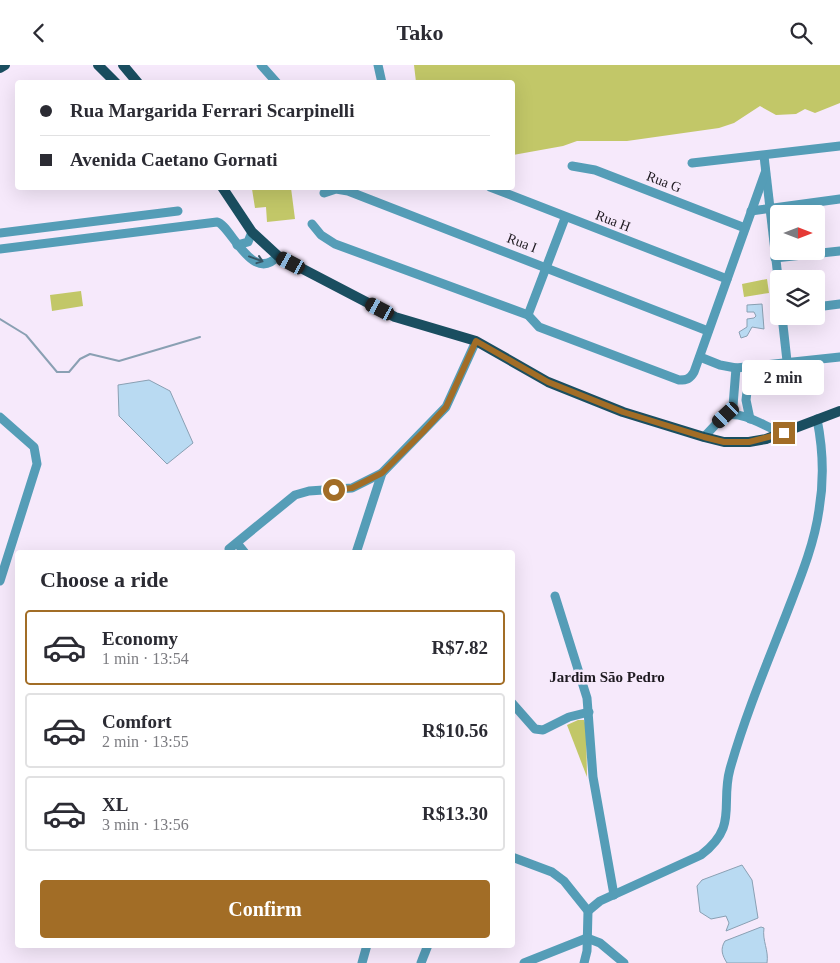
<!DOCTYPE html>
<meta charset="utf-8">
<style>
body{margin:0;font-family:Georgia,serif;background:#f7f7f7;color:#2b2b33;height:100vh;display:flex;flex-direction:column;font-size:19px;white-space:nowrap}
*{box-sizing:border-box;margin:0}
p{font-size:16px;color:#7c7c81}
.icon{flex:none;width:28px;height:28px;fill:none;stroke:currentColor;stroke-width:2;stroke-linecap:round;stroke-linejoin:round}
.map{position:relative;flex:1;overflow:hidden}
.panel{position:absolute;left:15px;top:485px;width:500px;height:398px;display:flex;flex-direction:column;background:#fff;border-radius:5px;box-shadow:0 5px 20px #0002}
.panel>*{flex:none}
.banner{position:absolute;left:15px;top:15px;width:500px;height:110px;border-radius:5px;box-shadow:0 5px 20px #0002;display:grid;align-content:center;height:110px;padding:0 25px;background:#fff}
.needle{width:32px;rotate:90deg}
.controls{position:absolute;left:770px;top:140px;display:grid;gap:10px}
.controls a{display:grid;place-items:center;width:55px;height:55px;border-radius:5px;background:#fff;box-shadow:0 5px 20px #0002;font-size:25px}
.end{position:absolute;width:22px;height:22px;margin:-11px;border:6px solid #a26d26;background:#fff;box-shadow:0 0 0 2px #fff}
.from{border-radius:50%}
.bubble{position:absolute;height:35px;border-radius:5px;background:#fff;box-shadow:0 5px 20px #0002;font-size:16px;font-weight:800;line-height:35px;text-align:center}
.car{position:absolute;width:15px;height:30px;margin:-15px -8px;border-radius:6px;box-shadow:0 0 4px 1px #0007;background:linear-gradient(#222 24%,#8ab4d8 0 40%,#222 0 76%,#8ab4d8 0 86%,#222 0)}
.banner b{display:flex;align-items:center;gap:18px;height:48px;font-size:19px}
.banner b+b{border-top:1px solid #e1e1e2}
.banner i{width:12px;height:12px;background:#2b2b33}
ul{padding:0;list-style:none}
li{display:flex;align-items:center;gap:15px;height:75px;margin:0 10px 8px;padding:0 15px;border:2px solid #e1e1e2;border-radius:5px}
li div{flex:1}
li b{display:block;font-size:19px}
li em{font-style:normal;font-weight:800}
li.selected{border-color:#a26d26}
li>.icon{width:45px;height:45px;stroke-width:1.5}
h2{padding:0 25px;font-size:22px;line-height:60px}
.button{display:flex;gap:10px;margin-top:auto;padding:10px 25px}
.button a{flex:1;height:58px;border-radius:5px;background:#a26d26;color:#fff;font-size:20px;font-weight:800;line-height:58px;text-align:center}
header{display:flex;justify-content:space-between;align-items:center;height:65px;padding:0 25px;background:#fff;font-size:22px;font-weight:800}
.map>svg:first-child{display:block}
</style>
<header><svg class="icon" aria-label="back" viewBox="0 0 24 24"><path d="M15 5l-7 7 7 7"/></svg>Tako<svg class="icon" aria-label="search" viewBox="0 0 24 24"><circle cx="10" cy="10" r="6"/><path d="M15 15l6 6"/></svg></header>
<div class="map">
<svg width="840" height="898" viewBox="0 0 840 898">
<rect width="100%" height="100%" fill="#f6e9fb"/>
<g fill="#c2c768">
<polygon points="414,0 840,0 840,38 815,48 805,44 796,49 776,50 760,41 734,58 719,63 627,76 577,76 563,81 513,90 512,18 416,17"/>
<polygon points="268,122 291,123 295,154 267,157 266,142 255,143 252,124"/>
<polygon points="767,214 769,228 744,232 742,219"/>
<polygon points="81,226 83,241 52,246 50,230"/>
<polygon points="578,655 584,655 586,661 587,712 567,660"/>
</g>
<g fill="#b9daf2" stroke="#8aa0b3">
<polygon points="762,239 764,264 752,262 747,271 741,273 739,267 747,262 747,254 754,253 756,251 754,247 747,247 747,240"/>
<polygon points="149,315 170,326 193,378 167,399 119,351 118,320"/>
<polygon points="742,800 752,815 758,853 726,866 729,858 726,851 711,854 700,847 697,821 702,815"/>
<path d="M761 862 764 863C762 876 769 885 767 898H727C722 890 720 884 725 876Z"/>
</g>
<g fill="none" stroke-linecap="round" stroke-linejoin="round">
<polyline stroke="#8aa0b3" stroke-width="2" points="0,254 26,270 57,307 69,307 80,294 90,289 119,296 200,272"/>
<g stroke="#559db7" stroke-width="9">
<polyline points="261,0 277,18"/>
<polyline points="378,0 382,18"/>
<polyline points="764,91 779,221"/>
<polyline points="692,98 840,81"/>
<polyline points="572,101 595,105 745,163"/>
<polyline points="490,122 727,214"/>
<polyline points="324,128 336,124 348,126 708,266"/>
<polyline points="751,146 840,134"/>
<path d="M312 159 321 170 335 179 528 250 539 262 679 315C687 315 690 314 694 307L765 108"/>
<polyline points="0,168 178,146"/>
<polyline points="237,180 248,177 252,167"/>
<path d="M0 184 217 157C230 159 252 220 278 191"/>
<polyline points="775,193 840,186"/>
<polyline points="816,242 840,239"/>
<polyline points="528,250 565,153"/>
<polyline points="782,251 787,296"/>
<polyline points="700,292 720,300 736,303 840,292"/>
<polyline points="750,302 746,335 750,354"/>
<path d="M726 350C747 347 764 362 783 368"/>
<polyline points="0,352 34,382 37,399 0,516"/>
<polyline points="704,372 733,341 736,303"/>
<polyline points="237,478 245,488"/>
<polyline points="229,484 295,430 309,426 352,423 382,408 446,342 476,276"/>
<polyline points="356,488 382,408"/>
<polyline points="555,531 587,633 593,712 614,830"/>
<polyline points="512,638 535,664 543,665 569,652 589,647"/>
<polyline points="512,792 552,807 564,816 588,846 587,886 584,898"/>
<path d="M588 846 600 836 701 790C739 761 720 740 730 704 745 651 766 601 786 550 799 516 814 481 819 445 824 416 823 384 817 354"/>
<polyline points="587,873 600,878 624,898"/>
<polyline points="362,898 367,880"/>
<polyline points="421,898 428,880"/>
<polyline points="524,898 587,873"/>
</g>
<g stroke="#1a4e60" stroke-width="10">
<polyline points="98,0 116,18"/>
<polyline points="123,0 138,18"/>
<polyline points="0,3 5,0"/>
<polyline points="222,122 252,167 278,191 395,252 476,276 548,317 623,347 704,372 724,377 749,377 766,374 840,346"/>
</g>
</g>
<defs><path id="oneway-shaft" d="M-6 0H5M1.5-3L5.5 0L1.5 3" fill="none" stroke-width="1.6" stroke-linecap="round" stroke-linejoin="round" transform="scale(1.25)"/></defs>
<use stroke="#375564" href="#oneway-shaft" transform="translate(256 194) rotate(20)"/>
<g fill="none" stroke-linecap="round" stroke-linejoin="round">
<polyline stroke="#a26d26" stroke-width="6" points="334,425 352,423 382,408 423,367 446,342 476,276 548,317 623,347 704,372 724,377 749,377 784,368"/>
</g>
<g text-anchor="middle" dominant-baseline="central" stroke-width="5" stroke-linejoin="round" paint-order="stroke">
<g font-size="14" fill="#1e1a20" stroke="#f6e9fb">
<text transform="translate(664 117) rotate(21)">Rua G</text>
<text transform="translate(613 156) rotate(21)">Rua H</text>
<text transform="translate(522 178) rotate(21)">Rua I</text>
</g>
<g font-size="15" font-weight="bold" fill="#1e1a20" stroke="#f6e9fb">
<text x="607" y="612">Jardim São Pedro</text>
</g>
</g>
</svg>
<div class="controls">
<a><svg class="needle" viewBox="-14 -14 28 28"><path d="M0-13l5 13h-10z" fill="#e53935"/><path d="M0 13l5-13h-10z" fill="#7c7c81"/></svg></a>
<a><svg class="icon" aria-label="layers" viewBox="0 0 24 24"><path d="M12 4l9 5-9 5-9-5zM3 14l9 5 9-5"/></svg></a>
</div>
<i class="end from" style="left:334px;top:425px"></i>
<i class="end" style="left:784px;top:368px"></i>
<div class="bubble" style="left:742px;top:295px;width:82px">2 min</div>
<i class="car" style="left:291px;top:198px;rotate:298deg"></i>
<i class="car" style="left:380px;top:244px;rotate:298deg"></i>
<i class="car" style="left:726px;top:350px;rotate:227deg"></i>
<div class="banner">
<b><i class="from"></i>Rua Margarida Ferrari Scarpinelli</b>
<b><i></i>Avenida Caetano Gornati</b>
</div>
<section class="panel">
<h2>Choose a ride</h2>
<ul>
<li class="selected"><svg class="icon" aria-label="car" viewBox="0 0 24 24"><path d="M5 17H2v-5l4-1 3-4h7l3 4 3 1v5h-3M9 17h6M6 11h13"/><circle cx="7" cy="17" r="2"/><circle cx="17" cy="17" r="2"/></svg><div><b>Economy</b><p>1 min · 13:54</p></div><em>R$7.82</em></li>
<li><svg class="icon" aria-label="car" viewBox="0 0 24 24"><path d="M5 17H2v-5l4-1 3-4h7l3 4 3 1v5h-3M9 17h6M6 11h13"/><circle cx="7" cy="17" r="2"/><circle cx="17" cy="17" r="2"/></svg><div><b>Comfort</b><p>2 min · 13:55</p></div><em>R$10.56</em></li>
<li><svg class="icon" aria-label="car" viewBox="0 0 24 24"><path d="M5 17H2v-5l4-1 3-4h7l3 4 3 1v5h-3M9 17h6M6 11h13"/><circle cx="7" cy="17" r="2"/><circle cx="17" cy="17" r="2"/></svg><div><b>XL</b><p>3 min · 13:56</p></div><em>R$13.30</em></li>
</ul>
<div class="button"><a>Confirm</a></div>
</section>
</div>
